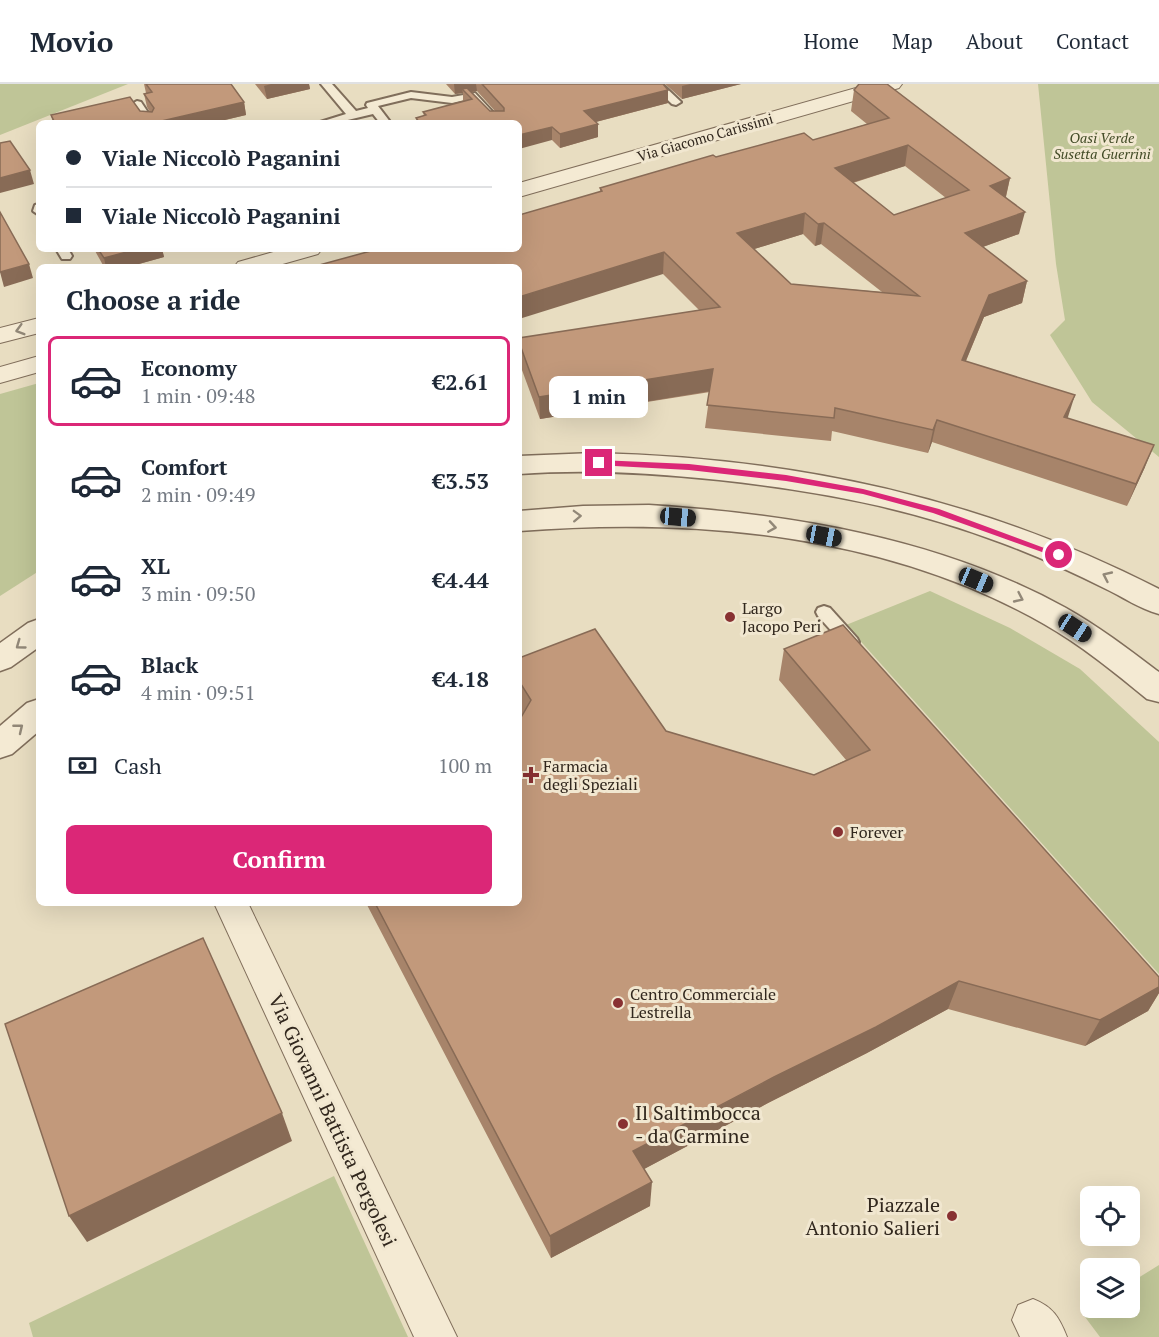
<!DOCTYPE html>
<meta charset="utf-8">
<style>
body{margin:0;font-family:"PT Serif",serif;background:#f6f6f7;color:#1f2937;height:100vh;display:flex;flex-direction:column;font-size:22px;white-space:nowrap}
*{box-sizing:border-box;margin:0}
p{font-size:20px;color:#747a83}
.icon{flex:none;width:33px;height:33px;fill:none;stroke:currentColor;stroke-width:2;stroke-linecap:round;stroke-linejoin:round}
.map{position:relative;flex:1;overflow:hidden}
.panel{position:absolute;left:36px;top:180px;width:486px;height:642px;display:flex;flex-direction:column;background:#fff;border-radius:9px;box-shadow:0 6px 24px #0002}
.panel>*{flex:none}
.banner{position:absolute;left:36px;top:36px;width:486px;height:132px;border-radius:9px;box-shadow:0 6px 24px #0002;display:grid;align-content:center;height:132px;padding:0 30px;background:#fff}
.fabs{position:absolute;left:1080px;top:1102px;display:grid;gap:12px}
.fabs a{display:grid;place-items:center;width:60px;height:60px;border-radius:9px;background:#fff;box-shadow:0 6px 24px #0002;font-size:30px}
.end{position:absolute;width:27px;height:27px;margin:-14px;border:8px solid #db2777;background:#fff;box-shadow:0 0 0 3px #fff}
.from{border-radius:50%}
.bubble{position:absolute;height:42px;border-radius:9px;background:#fff;box-shadow:0 6px 24px #0002;font-size:20px;font-weight:800;line-height:42px;text-align:center}
.car{position:absolute;width:18px;height:36px;margin:-18px -9px;border-radius:8px;box-shadow:0 0 4px 2px #0007;background:linear-gradient(#222 24%,#8ab4d8 0 40%,#222 0 76%,#8ab4d8 0 86%,#222 0)}
.banner b{display:flex;align-items:center;gap:21px;height:57px;font-size:22px}
.banner b+b{border-top:2px solid #e0e1e3}
.banner i{width:15px;height:15px;background:#1f2937}
ul{padding:0;list-style:none}
li{display:flex;align-items:center;gap:18px;height:90px;margin:0 12px 9px;padding:0 18px;border:3px solid transparent;border-radius:9px}
li div{flex:1}
li b{display:block;font-size:22px}
li em{font-style:normal;font-weight:800}
li.on{border-color:#db2777}
li>.icon{width:54px;height:54px;stroke-width:1.5}
h2{padding:0 30px;font-size:27px;line-height:72px}
.pay{display:flex;align-items:center;gap:15px;height:66px;padding:0 30px;font-size:22px}
.pay p{margin-inline-start:auto}
.cta{display:flex;gap:12px;margin-top:auto;padding:12px 30px}
.cta a{flex:1;height:69px;border-radius:9px;background:#db2777;color:#fff;font-size:24px;font-weight:800;line-height:69px;text-align:center}
header{display:flex;align-items:center;gap:36px;box-sizing:border-box;height:84px;padding:0 30px;background:#fff;border-bottom:2px solid #e0e1e3}
header strong{font-size:28px}
nav{display:flex;gap:33px;margin-inline-start:auto;font-size:21px}
.map>svg:first-child{display:block}
</style>
<header>
<strong>Movio</strong>
<nav><a>Home</a><a>Map</a><a>About</a><a>Contact</a></nav>
</header>
<div class="map">
<svg width="1159" height="1253" viewBox="0 0 1159 1253">
<rect width="100%" height="100%" fill="#e8ddc1"/>
<g fill="#bfc597">
<polygon points="0,0 128,0 0,51"/>
<polygon points="1038,0 1159,0 1159,373 1092,318 1050,251 1065,236 1056,180"/>
<polygon points="39,299 39,487 0,512 0,310"/>
<polygon points="930,507 1010,544 1080,585 1159,658 1159,890 846,541"/>
<polygon points="334,1092 408,1253 33,1253 29,1239"/>
<polygon points="1159,1181 1159,1253 1100,1253 1082,1229 1090,1223 1130,1224 1130,1199"/>
</g>
<g fill="none" stroke-linecap="round" stroke-linejoin="round">
<defs>
<g id="service">
<polygon points="321,0 332,0 356,27 368,24 366,21 367,19 411,8 452,13 475,9 503,39 492,39 469,15 452,19 411,14 378,22 391,39 380,39 373,30 335,39 317,39 346,30"/>
<polygon points="651,0 662,0 681,18 676,21 672,20"/>
<polygon points="137,17 141,18 155,39 145,39 132,20"/>
<polygon points="39,120 39,131 33,127 35,121"/>
<polygon points="56,165 68,165 72,172 70,175 62,175"/>
<polygon points="824,522 830,524 857,554 859,558 857,562 845,562 818,532 816,528 818,524"/>
</g>
<g id="minor">
<polygon points="870,0 902,0 899,4 519,113 519,99"/>
<polygon points="284,165 322,165 318,170 272,183 234,183 238,178"/>
<polygon points="39,234 39,249 0,259 0,244"/>
<polygon points="39,272 39,288 0,299 0,283"/>
<polygon points="214,819 248,819 457,1253 414,1253"/>
<path d="M1033 1215C1053 1223 1059 1233 1067 1253H1020L1012 1236 1018 1221Z"/>
</g>
<g id="tertiary">
<path d="M594 369C796 374 979 413 1159 505V530C1140 525 1123 513 1106 505 1072 488 1037 472 1002 459 906 423 819 407 719 396 652 389 586 385 519 390V372Z"/>
<path d="M649 421C792 430 939 454 1066 524 1098 542 1127 564 1156 586L1159 588V618L1147 615C1114 588 1081 561 1044 540 887 450 696 433 519 447V427L583 422Z"/>
<polygon points="39,535 39,563 11,583 0,587 0,559 28,539"/>
<polygon points="39,615 39,647 12,670 0,674 0,642 27,619"/>
</g>
</defs>
<use href="#service" stroke="#806e5b" stroke-width="4"/>
<use href="#minor" stroke="#806e5b" stroke-width="2"/>
<use href="#tertiary" stroke="#806e5b" stroke-width="3"/>
<use href="#service" fill="#f4ead3" fill-rule="evenodd"/>
<use href="#minor" fill="#f4ead3" fill-rule="evenodd"/>
<use href="#tertiary" fill="#f4ead3" fill-rule="evenodd"/>
</g>
<g fill="#a7846a" fill-rule="evenodd">
<polygon points="144,0 231,0 244,18 246,31 212,39 53,39 51,31 140,27 150,28 147,23 144,10 146,9"/>
<polygon points="255,0 309,0 310,5 267,15"/>
<path d="M446 0H663L668 19 596 38 598 53 560 64 552 56 519 39H417L416 34 424 32 423 28 463 18V9L455 10ZM477 7 495 27H490L472 8Z"/>
<polygon points="665,0 741,0 682,15"/>
<path d="M854 6 1010 94 1006 113 1019 150 983 163 1027 197 1022 219 984 233 966 277 1068 334 1145 383 1127 422 932 358 928 369 832 347 831 357 705 344 710 308 540 335 519 278V258L699 226 663 190 519 165 600 107V104L716 73 813 56 867 40 851 27ZM905 82 946 114 894 131 853 99ZM803 150 815 162 821 160 882 208 791 200 754 165Z"/>
<polygon points="94,165 162,165 164,173 128,183 104,183"/>
<polygon points="784,565 1159,893 1159,909 1148,927 1085,962 948,925 867,969 768,1019 644,1085 650,1122 551,1174 366,819 519,819 522,631 519,625 519,574 666,647 814,691 846,676 779,596"/>
</g>
<g fill="#886b56">
<polygon points="271,0 309,0 310,5 267,15 264,2"/>
<polygon points="454,0 476,0 477,7 466,9 462,5 463,9 455,10"/>
<polygon points="690,0 741,0 682,15 682,2"/>
<polygon points="668,6 668,19 584,41 584,27"/>
<polygon points="244,18 246,31 212,39 153,39"/>
<polygon points="598,40 598,53 560,64 560,50"/>
<polygon points="552,43 552,56 519,65 519,51"/>
<polygon points="908,61 905,82 832,105 835,84"/>
<polygon points="30,86 34,100 0,109 0,94"/>
<polygon points="1010,94 1005,116 990,102"/>
<polygon points="1025,128 1019,150 960,171 965,149"/>
<polygon points="805,129 803,150 735,171 737,149"/>
<polygon points="824,139 821,160 815,162 818,140"/>
<polygon points="138,165 162,165 164,173 128,183 106,183 104,174"/>
<polygon points="664,168 663,190 519,235 519,213"/>
<polygon points="29,180 33,194 4,203 0,188"/>
<polygon points="1027,197 1022,219 984,233 957,298 962,276 989,211"/>
<polygon points="713,285 711,307 540,335 539,313"/>
<polygon points="1075,311 1068,333 1057,355 1064,333"/>
<polygon points="937,336 932,358 928,369 933,346"/>
<polygon points="1154,361 1145,383 1127,422 1136,400"/>
<polygon points="959,897 948,925 867,969 768,1019 631,1092 633,1067"/>
<polygon points="1159,903 1159,909 1148,927 1085,962 1100,936"/>
<polygon points="282,1029 292,1057 87,1158 69,1132"/>
<polygon points="652,1098 650,1122 551,1174 550,1152"/>
</g>
<g fill="#c2997b" stroke="#886b56" stroke-width="1.5" fill-rule="evenodd">
<polygon points="146,0 231,0 244,18 153,39 55,39 51,31 130,13 140,27 152,28 154,24 144,10 152,8"/>
<polygon points="482,0 663,0 668,6 584,27 598,40 560,50 552,43 519,51 519,39 420,39 416,34 426,31 423,28 472,15 462,5 467,4 490,27 504,27 504,24"/>
<path d="M859 0H887L1010 94 990 102 1025 128 965 149 1027 197 989 211 962 276 1075 311 1064 333 1154 361 1136 400 937 336 933 346 835 324 834 334 707 321 713 285 539 313 519 258V254L720 223 664 168 519 213V183H312L378 165H519V131L602 107 600 104 713 71 716 73 804 49 813 56 889 34 854 6ZM908 61 969 106 894 131 835 84ZM805 129 818 140 824 139 919 212 791 200 737 149Z"/>
<polygon points="10,57 30,86 0,94 0,59"/>
<polygon points="0,128 29,180 0,188"/>
<polygon points="98,165 138,165 104,174"/>
<polygon points="843,541 1159,893 1159,903 1100,936 959,897 876,943 774,993 633,1067 652,1098 550,1152 375,819 519,819 519,637 531,616 519,597 519,574 595,545 666,647 814,691 870,666 784,565"/>
<polygon points="203,854 282,1029 69,1132 5,940"/>
</g>
<defs><path id="oneway-chevron" d="M-2-3.5L2.5 0L-2 3.5" fill="none" stroke-width="1.6" stroke-linecap="round" stroke-linejoin="round" transform="scale(1.5)"/></defs>
<g stroke="#928878">
<use href="#oneway-chevron" transform="translate(20 246) rotate(164)"/>
<use href="#oneway-chevron" transform="translate(577 432) rotate(-2)"/>
<use href="#oneway-chevron" transform="translate(772 443) rotate(9)"/>
<use href="#oneway-chevron" transform="translate(1107 492) rotate(-155)"/>
<use href="#oneway-chevron" transform="translate(1019 514) rotate(25)"/>
<use href="#oneway-chevron" transform="translate(20 561) rotate(144)"/>
<use href="#oneway-chevron" transform="translate(19 644) rotate(-39)"/>
</g>
<polygon fill="#db2777" points="599,376 689,380 786,391 863,405 939,425 1063,471 1056,473 933,429 863,410 786,397 689,386 596,381 595,379"/>
<g fill="#883132" stroke="#f1e7d0" stroke-width="2">
<circle cx="730" cy="533" r="6"/>
<path d="M528 682h6v6h6v6h-6v6h-6v-6h-6v-6h6z"/>
<circle cx="838" cy="748" r="6"/>
<circle cx="618" cy="919" r="6"/>
<circle cx="623" cy="1040" r="6"/>
<circle cx="952" cy="1132" r="6"/>
</g>
<g text-anchor="middle" dominant-baseline="central" stroke-width="6" stroke-linejoin="round" paint-order="stroke">
<g font-size="14" fill="#31271d" stroke="#f1e7d0">
<text transform="translate(705 53) rotate(-16)">Via Giacomo Carissimi</text>
</g>
<g font-size="14" font-style="italic" fill="#424b26" stroke="#f1e7d0">
<text x="1102" y="53">Oasi Verde<tspan x="1102" dy="16">Susetta Guerrini</tspan></text>
</g>
<g font-size="16" fill="#31271d" stroke="#f1e7d0" text-anchor="start">
<text x="742" y="524">Largo<tspan x="742" dy="18">Jacopo Peri</tspan></text>
<text x="543" y="682">Farmacia<tspan x="543" dy="18">degli Speziali</tspan></text>
<text x="850" y="748">Forever</text>
<text x="630" y="910">Centro Commerciale<tspan x="630" dy="18">Lestrella</tspan></text>
</g>
<g font-size="20" fill="#31271d" stroke="#f1e7d0" text-anchor="start">
<text x="635" y="1028">Il Saltimbocca<tspan x="635" dy="23">- da Carmine</tspan></text>
<text x="940" y="1120" text-anchor="end">Piazzale<tspan x="940" dy="23">Antonio Salieri</tspan></text>
</g>
<g font-size="20" fill="#31271d" stroke="#f1e7d0">
<text transform="translate(333 1036) rotate(65)">Via Giovanni Battista Pergolesi</text>
</g>
</g>
</svg>
<div class="fabs">
<a><svg class="icon" aria-label="locate" viewBox="0 0 24 24"><circle cx="12" cy="12" r="6"/><path d="M12 2v4M12 18v4M2 12h4M18 12h4"/></svg></a>
<a><svg class="icon" aria-label="layers" viewBox="0 0 24 24"><path d="M12 4l9 5-9 5-9-5zM3 14l9 5 9-5"/></svg></a>
</div>
<i class="end from" style="left:1059px;top:471px"></i>
<i class="end" style="left:599px;top:379px"></i>
<div class="bubble" style="left:549px;top:292px;width:99px">1 min</div>
<i class="car" style="left:678px;top:433px;rotate:95deg"></i>
<i class="car" style="left:824px;top:452px;rotate:101deg"></i>
<i class="car" style="left:976px;top:496px;rotate:113deg"></i>
<i class="car" style="left:1075px;top:544px;rotate:123deg"></i>
<div class="banner">
<b><i class="from"></i>Viale Niccolò Paganini</b>
<b><i></i>Viale Niccolò Paganini</b>
</div>
<section class="panel">
<h2>Choose a ride</h2>
<ul>
<li class="on"><svg class="icon" aria-label="car" viewBox="0 0 24 24"><path d="M5 17H2v-5l4-1 3-4h7l3 4 3 1v5h-3M9 17h6M6 11h13"/><circle cx="7" cy="17" r="2"/><circle cx="17" cy="17" r="2"/></svg><div><b>Economy</b><p>1 min · 09:48</p></div><em>€2.61</em></li>
<li><svg class="icon" aria-label="car" viewBox="0 0 24 24"><path d="M5 17H2v-5l4-1 3-4h7l3 4 3 1v5h-3M9 17h6M6 11h13"/><circle cx="7" cy="17" r="2"/><circle cx="17" cy="17" r="2"/></svg><div><b>Comfort</b><p>2 min · 09:49</p></div><em>€3.53</em></li>
<li><svg class="icon" aria-label="car" viewBox="0 0 24 24"><path d="M5 17H2v-5l4-1 3-4h7l3 4 3 1v5h-3M9 17h6M6 11h13"/><circle cx="7" cy="17" r="2"/><circle cx="17" cy="17" r="2"/></svg><div><b>XL</b><p>3 min · 09:50</p></div><em>€4.44</em></li>
<li><svg class="icon" aria-label="car" viewBox="0 0 24 24"><path d="M5 17H2v-5l4-1 3-4h7l3 4 3 1v5h-3M9 17h6M6 11h13"/><circle cx="7" cy="17" r="2"/><circle cx="17" cy="17" r="2"/></svg><div><b>Black</b><p>4 min · 09:51</p></div><em>€4.18</em></li>
</ul>
<div class="pay"><svg class="icon" aria-label="cash" viewBox="0 0 24 24"><path d="M3 7h18v10H3z"/><circle cx="12" cy="12" r="2"/></svg>Cash<p>100 m</p></div>
<div class="cta"><a>Confirm</a></div>
</section>
</div>
